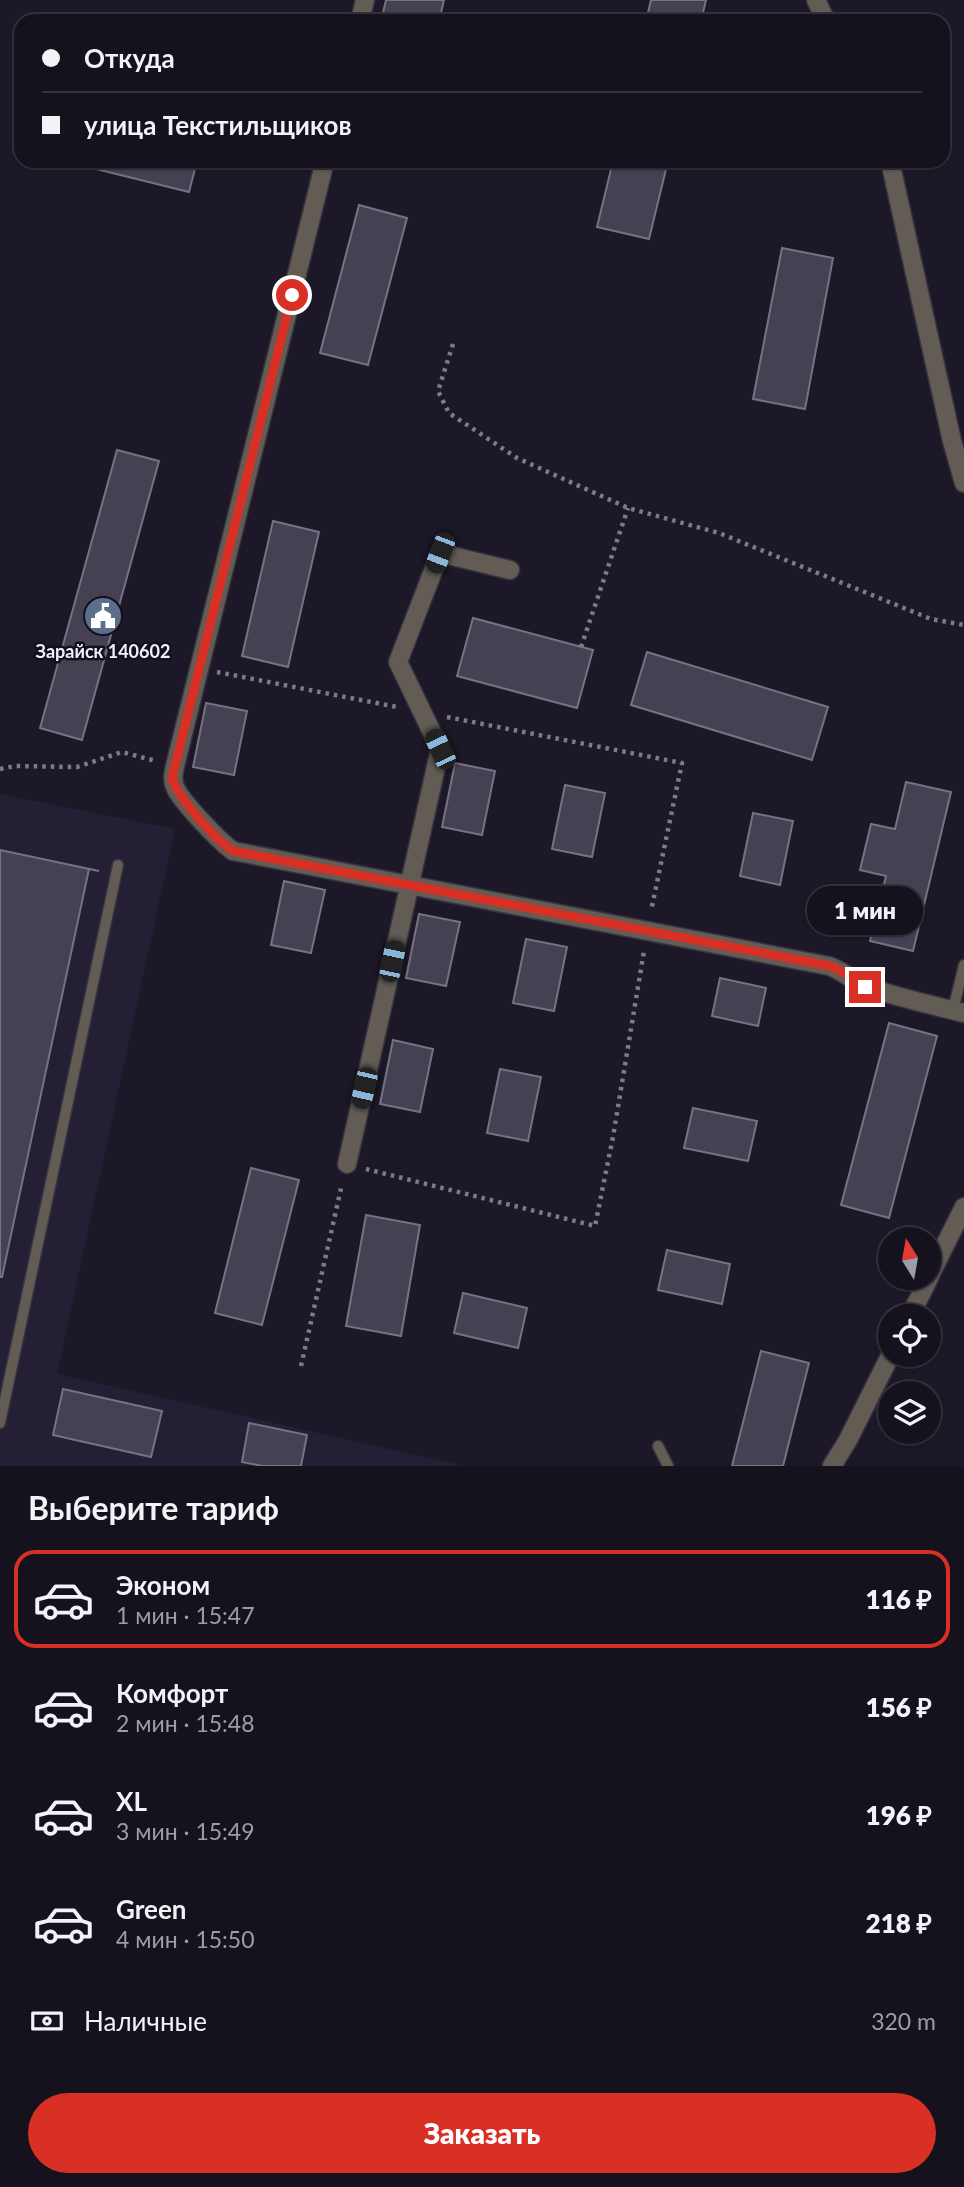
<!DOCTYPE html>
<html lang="ru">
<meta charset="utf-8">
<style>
body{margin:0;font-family:Lato,sans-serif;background:#22202a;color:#f1f3f6;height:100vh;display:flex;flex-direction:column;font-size:26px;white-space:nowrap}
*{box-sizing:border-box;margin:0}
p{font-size:23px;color:#9d9ea4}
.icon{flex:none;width:38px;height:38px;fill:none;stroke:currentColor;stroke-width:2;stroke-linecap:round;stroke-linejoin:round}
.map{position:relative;height:1466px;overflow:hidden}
.side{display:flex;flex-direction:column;background:#15121d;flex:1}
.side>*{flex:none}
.banner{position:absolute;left:14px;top:14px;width:936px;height:154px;border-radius:21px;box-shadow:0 2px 5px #0004,0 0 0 2px #34323b;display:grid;align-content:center;height:154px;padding:0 28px;background:#15121d}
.needle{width:46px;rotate:349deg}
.tools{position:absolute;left:878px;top:1227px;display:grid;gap:14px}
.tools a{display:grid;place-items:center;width:63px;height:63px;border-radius:50%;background:#15121d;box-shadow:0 2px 5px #0004,0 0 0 2px #34323b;font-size:35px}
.end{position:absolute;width:32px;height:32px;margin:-16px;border:9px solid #d93025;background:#fff;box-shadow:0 0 0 4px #fff}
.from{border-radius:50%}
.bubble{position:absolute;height:49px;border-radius:24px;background:#15121d;box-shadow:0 2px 5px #0004,0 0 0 2px #34323b;font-size:23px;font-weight:800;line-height:49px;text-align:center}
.car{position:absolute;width:21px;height:42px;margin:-21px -10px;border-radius:9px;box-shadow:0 0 5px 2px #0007;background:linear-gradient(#222 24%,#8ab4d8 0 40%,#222 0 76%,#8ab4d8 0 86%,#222 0)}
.banner b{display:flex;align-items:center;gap:24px;height:66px;font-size:26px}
.banner b+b{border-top:2px solid #34323b}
.banner i{width:18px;height:18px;background:#f1f3f6}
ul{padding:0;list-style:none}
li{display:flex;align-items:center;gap:21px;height:98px;margin:0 14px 10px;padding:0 14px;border:4px solid transparent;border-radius:21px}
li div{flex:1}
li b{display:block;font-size:26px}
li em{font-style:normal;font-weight:800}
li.selected{border-color:#d93025}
li>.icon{width:63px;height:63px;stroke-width:1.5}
h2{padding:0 28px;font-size:32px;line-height:84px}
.pay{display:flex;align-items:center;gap:18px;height:77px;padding:0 28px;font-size:26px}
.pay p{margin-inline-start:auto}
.cta{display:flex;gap:14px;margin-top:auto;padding:14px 28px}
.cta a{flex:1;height:80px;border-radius:42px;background:#d93025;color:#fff;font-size:28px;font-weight:800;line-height:80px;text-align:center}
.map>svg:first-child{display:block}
</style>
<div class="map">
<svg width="964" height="1466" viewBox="0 0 964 1466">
<rect width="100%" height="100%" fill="#1c1827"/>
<polygon fill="#241f34" points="0,794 175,829 57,1374 465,1466 0,1466"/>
<g fill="#454152" stroke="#767284" stroke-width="2">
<polygon points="386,0 444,0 439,21 381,21"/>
<polygon points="651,0 706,0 701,21 646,21"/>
<polygon points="64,161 197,161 189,192"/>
<polygon points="613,161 668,161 649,239 597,227"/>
<polygon points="359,205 407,218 368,365 320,353"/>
<polygon points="782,248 833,258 805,409 753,399"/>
<polygon points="117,450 159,461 82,740 40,728"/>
<polygon points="273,521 319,532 288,667 242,656"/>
<polygon points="473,618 593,650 577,708 457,676"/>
<polygon points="647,652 828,707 812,760 631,705"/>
<polygon points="206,703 247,711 234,775 193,767"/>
<polygon points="455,763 495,771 482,835 442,827"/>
<polygon points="906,782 951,792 913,951 870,941 886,876 860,870 871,824 895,829"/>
<polygon points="565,785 605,793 592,857 552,849"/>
<polygon points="753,813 793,821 780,885 740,876"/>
<polygon points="0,850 99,871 89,869 2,1277 0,1277"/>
<polygon points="284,881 325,890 311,953 271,945"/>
<polygon points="419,914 460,922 446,986 406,978"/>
<polygon points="526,939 567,947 554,1011 513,1003"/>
<polygon points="720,978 766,988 758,1026 712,1016"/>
<polygon points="889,1023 937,1036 889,1218 841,1205"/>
<polygon points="393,1040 433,1049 420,1112 380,1104"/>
<polygon points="500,1069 541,1077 528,1141 487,1133"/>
<polygon points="693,1108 757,1121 748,1161 684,1148"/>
<polygon points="251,1168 299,1180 262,1325 215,1313"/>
<polygon points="366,1215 420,1225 401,1336 346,1326"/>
<polygon points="667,1250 730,1264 722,1304 658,1290"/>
<polygon points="463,1293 527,1308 518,1348 454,1333"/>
<polygon points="761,1351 809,1363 783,1466 732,1466"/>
<polygon points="63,1389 162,1411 151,1457 53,1435"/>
<polygon points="249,1423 307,1435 301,1466 263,1466 242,1462"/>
</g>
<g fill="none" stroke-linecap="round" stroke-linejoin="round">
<defs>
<g id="service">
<polyline points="953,1010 964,965"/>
<polyline points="0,1423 118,865"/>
<polyline points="658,1446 668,1466"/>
</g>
<g id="minor">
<polyline points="816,0 826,21"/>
<polyline points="360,21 365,0"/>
<path d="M325 161 175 766C173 775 172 781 176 789 183 803 220 842 233 851L829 966C844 971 853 982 868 987 899 998 932 1005 964 1013"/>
<polyline points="890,161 952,441 964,483"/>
<polyline points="347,1164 440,749 398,662 440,553 510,570"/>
<polyline points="929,1277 964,1207"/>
<polyline points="910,1316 929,1278"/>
<polyline points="832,1466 848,1440 891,1354"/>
</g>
</defs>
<use href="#service" stroke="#363240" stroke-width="13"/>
<use href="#minor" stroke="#363240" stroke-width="21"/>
<g stroke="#7e7b88" stroke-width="4.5" stroke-dasharray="3.5 5" stroke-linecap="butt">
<polyline points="453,344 438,391 449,413 517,458 628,508 719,533 931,619 964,625"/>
<polyline points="581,647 628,508"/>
<polyline points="217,672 397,707"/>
<polyline points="447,717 682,763 651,911"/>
<polyline points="0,769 15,766 77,767 122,752 156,761"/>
<polyline points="366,1169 595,1226 613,1137 644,951"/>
<polyline points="301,1366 342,1184"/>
</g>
<use href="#service" stroke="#625c55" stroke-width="10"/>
<use href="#minor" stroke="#625c55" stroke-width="18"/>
</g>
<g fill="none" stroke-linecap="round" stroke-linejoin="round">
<path stroke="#d93025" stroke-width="9" d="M292 295 172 778C178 798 215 839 233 851L830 966C843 970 853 980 865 987"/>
</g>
<defs>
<symbol id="civic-disc" viewBox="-11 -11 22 22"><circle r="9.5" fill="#5c6f8a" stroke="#130f1e"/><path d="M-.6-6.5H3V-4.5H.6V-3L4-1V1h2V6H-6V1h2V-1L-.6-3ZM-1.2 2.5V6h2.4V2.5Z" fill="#fff"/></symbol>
</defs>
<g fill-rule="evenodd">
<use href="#civic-disc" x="81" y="594" width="44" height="44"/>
</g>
<g text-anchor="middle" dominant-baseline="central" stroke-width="5" stroke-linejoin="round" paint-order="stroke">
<g font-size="18" font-weight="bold" fill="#f1effa" stroke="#130f1e">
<text x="103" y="651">Зарайск 140602</text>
</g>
</g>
</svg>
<div class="tools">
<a><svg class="needle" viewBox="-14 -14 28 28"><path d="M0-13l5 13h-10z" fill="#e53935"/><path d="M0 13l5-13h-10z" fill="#9d9ea4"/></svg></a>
<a><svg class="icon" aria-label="locate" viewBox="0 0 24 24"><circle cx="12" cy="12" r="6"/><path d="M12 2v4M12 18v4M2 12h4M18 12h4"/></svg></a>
<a><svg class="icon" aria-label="layers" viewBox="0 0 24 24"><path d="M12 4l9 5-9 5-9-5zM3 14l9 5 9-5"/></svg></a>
</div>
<i class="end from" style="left:292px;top:295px"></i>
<i class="end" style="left:865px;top:987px"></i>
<div class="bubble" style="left:807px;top:886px;width:116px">1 мин</div>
<i class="car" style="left:440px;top:553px;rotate:201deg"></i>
<i class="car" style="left:440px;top:749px;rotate:335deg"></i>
<i class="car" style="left:392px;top:961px;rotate:12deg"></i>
<i class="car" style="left:364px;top:1088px;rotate:193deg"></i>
<div class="banner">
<b><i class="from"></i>Откуда</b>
<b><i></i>улица Текстильщиков</b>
</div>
</div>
<section class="side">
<h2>Выберите тариф</h2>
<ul>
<li class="selected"><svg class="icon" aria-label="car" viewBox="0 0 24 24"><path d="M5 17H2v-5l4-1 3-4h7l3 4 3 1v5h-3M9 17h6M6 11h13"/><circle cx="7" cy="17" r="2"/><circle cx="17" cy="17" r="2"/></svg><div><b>Эконом</b><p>1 мин · 15:47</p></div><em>116 ₽</em></li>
<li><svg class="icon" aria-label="car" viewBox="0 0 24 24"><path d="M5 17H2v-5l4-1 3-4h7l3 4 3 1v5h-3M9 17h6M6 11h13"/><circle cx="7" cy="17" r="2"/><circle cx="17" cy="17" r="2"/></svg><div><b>Комфорт</b><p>2 мин · 15:48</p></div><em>156 ₽</em></li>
<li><svg class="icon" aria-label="car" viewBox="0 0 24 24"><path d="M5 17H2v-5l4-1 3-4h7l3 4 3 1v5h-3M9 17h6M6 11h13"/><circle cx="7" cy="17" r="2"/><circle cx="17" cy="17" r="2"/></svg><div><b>XL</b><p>3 мин · 15:49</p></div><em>196 ₽</em></li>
<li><svg class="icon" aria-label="car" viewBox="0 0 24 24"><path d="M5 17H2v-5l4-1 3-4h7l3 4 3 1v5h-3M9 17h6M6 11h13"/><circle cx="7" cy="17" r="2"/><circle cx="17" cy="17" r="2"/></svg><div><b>Green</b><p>4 мин · 15:50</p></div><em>218 ₽</em></li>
</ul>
<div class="pay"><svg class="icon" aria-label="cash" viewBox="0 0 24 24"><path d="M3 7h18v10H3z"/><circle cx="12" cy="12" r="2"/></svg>Наличные<p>320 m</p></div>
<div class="cta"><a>Заказать</a></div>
</section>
